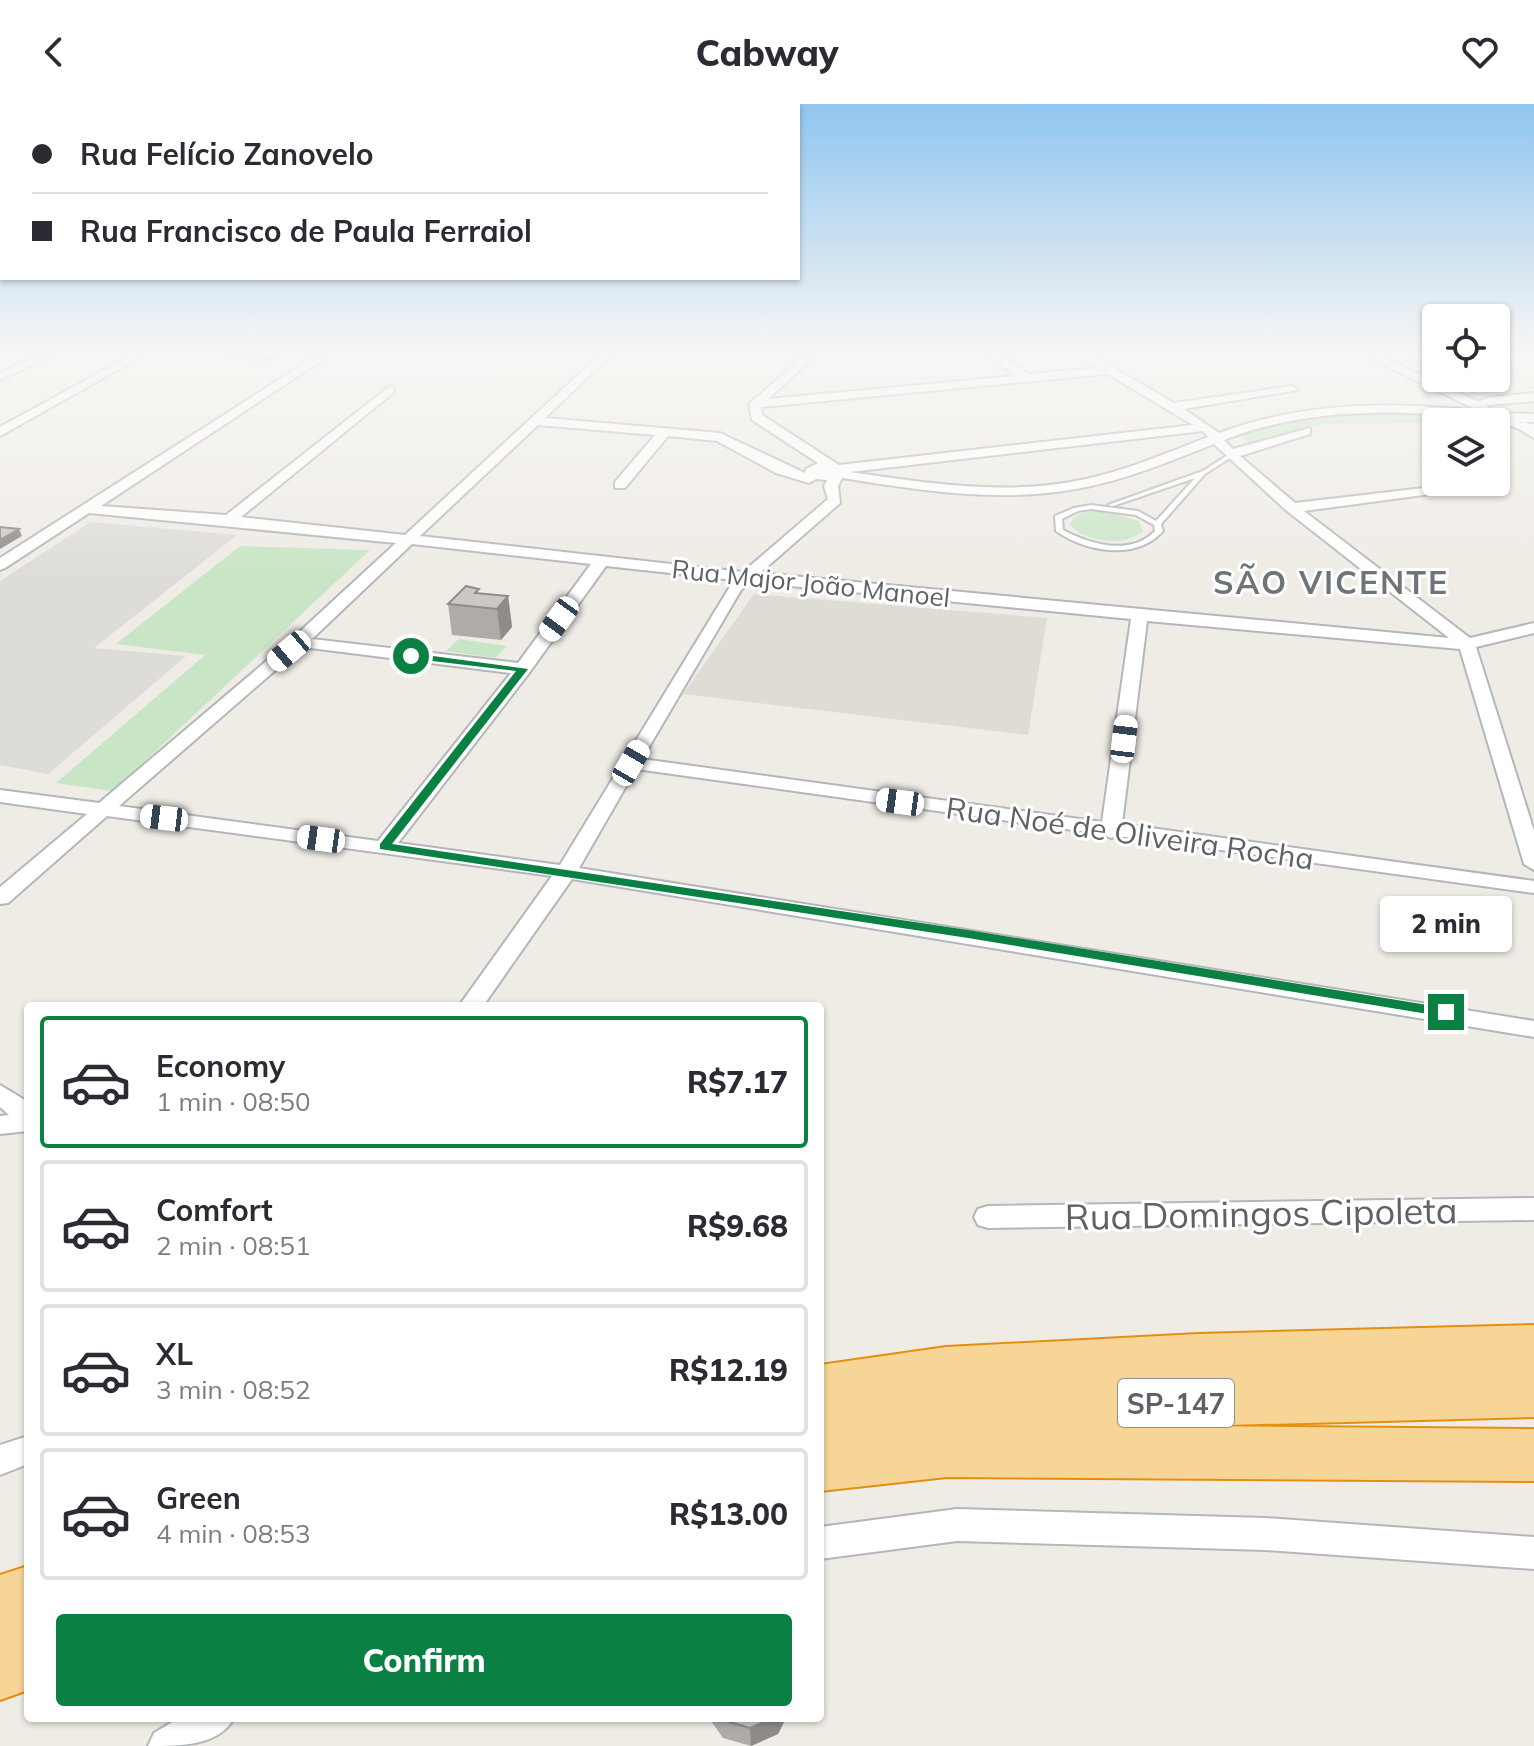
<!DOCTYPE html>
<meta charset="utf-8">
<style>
body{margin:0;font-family:Mulish,sans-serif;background:#f2f2f3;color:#2b2b33;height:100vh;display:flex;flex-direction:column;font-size:30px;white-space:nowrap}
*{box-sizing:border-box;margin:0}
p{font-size:26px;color:#7c7c81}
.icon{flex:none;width:44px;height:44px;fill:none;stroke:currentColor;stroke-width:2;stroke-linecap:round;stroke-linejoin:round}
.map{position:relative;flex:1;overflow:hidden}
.drawer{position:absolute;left:24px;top:898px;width:800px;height:720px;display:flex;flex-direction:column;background:#fff;border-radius:8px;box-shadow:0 2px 6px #0004}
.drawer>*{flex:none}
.hud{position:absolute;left:0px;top:0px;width:800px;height:176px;box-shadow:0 2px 6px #0004;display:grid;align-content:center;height:176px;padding:0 32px;background:#fff}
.controls{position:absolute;left:1422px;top:200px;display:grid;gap:16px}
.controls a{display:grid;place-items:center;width:88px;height:88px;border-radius:8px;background:#fff;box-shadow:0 2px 6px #0004;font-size:40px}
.end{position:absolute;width:36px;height:36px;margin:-18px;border:10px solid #0b8043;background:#fff;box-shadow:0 0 0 4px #fff}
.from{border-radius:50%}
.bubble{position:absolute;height:56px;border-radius:8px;background:#fff;box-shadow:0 2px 6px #0004;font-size:26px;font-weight:800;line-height:56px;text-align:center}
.car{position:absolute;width:24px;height:48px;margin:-24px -12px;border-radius:10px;box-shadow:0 0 6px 2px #0007;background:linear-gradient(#fff 24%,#345 0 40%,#fff 0 76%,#345 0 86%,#fff 0)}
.hud b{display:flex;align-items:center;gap:28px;height:76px;font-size:30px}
.hud b+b{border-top:2px solid #e1e1e2}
.hud i{width:20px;height:20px;background:#2b2b33}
ul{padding:14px 0 0;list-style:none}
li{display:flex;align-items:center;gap:24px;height:132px;margin:0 16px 12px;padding:0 16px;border:4px solid #e1e1e2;border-radius:8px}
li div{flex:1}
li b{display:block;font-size:30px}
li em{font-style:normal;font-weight:800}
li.current{border-color:#0b8043}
li>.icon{width:72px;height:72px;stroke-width:1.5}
.primary-button{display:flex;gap:16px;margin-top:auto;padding:16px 32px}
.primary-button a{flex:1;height:92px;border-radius:8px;background:#0b8043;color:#fff;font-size:32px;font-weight:800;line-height:92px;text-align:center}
header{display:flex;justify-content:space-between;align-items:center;height:104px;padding:0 32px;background:#fff;font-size:36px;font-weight:800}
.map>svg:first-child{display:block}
</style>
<header><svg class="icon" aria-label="back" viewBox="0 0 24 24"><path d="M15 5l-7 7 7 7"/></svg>Cabway<svg class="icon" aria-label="heart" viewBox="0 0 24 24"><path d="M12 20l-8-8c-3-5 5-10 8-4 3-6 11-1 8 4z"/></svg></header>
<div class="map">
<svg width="1534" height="1642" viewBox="0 0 1534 1642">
<rect width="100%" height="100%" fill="#efece6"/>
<polygon fill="#dedcd8" points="91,418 237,431 94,544 186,552 48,670 0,661 0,477"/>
<polygon fill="#dfdbd5" points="754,490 1047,514 1028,631 683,590"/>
<g fill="#c8e5c5">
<polygon points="1360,308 1497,314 1504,322 1496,322 1496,318 1325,320 1249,340 1243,334 1243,330 1321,312"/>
<path d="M1107 407 1139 417 1143 427C1126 443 1084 439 1070 420 1076 406 1094 407 1107 407Z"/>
<polygon points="240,442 370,446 113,687 56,679 205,551 116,540"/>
<polygon points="459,535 507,542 495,554 446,547"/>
</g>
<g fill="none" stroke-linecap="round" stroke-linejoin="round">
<defs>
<path id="lane" d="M1231 349 1234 351 1233 352 1205 370 1161 420 1163 427C1137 457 1085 448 1056 427L1055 412 1074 404 1091 401 1138 407 1156 417 1195 374 1113 402 1108 401 1203 367ZM1091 405 1136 411 1154 421 1155 427C1131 452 1091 441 1063 426L1062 415 1078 407Z"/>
<g id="street">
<polygon points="51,245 64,245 0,276 0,269"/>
<polygon points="143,245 155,245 0,332 0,323"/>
<path d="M327 245H339L101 402 226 411 390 282 394 284V288L241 413 405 431 606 245H617L545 314 720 329 805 369 806 365 818 359 752 316 749 300 812 245H823L768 295 1016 272 979 245H991L1029 270 1098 264 1069 245H1081L1174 299 1292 282 1298 286 1184 305 1219 329C1301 298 1393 297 1479 307L1352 245H1365L1479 298 1485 294 1534 289V297L1486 301 1492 306 1490 309 1534 310V318H1515L1534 320V328C1520 326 1512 323 1500 317 1488 312 1469 314 1456 312 1378 305 1299 307 1224 336L1233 345 1310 324V330L1240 352 1295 399 1458 380 1460 383 1453 387 1304 407 1470 534 1534 519V529L1476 543 1534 727V766L1524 760 1460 545 1147 517 1122 720 1534 777V789L1118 732 1111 734 1102 730 636 665 579 764 1534 917V933L572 775 483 902H459L552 772 107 712 8 799 0 800V783L87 710 0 698V686L99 699 283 543 396 439 89 409 5 464 0 466V454ZM1108 270 1193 321 839 361 762 311 761 303ZM538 321 655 331 615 378V384H625L668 332 717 337 776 369 809 379 816 375 827 376 824 382 828 395 743 468 420 432ZM1203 327 1208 333C1167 349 1125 367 1081 376 1005 392 926 379 850 368ZM1214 340 1287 407 1449 534 760 469 840 399 838 382 842 374C912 385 984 397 1056 388 1111 382 1163 360 1214 340ZM412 440 591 460 518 559 312 535ZM606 462 734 476 560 761 398 739 529 569ZM750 478 1131 515 1102 718 642 655 741 486ZM302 543 511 569 378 737 119 702Z"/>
<polygon points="0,981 28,998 28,1027 0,1030 0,1012 9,1011 0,1003"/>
<polygon points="1534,1094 1534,1116 988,1124 978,1121 974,1113 978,1105 988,1102"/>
<polygon points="28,1332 28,1360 0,1371 0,1341"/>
<polygon points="957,1405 1265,1414 1534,1433 1534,1465 1265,1446 957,1437 820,1455 820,1423"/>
<path d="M179 1614H234C219 1642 180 1642 148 1642L154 1629Z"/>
</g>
<polygon id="secondary" points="1524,318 1534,322 1534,334 1516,323"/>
<g id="highway">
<polygon points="1534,1221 1534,1313 1189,1322 1534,1325 1534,1377 947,1373 820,1387 820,1261 946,1243 1198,1230"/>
<polygon points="28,1462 28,1586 0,1596 0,1471"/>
</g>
</defs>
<use href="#lane" stroke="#b3b7ba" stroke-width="4"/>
<use href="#street" stroke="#b3b7ba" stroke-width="4"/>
<use href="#secondary" stroke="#b3b6ba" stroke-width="4"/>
<use href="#highway" stroke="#e58f10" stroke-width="4"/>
<use href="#lane" fill="#fff" fill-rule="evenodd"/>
<use href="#street" fill="#fff" fill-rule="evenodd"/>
<use href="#secondary" fill="#fff" fill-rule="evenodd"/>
<use href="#highway" fill="#f6d597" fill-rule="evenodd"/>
</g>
<g fill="#afaba9">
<polygon points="226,245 282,245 283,250 268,258 229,255"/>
<polygon points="479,490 508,492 512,523 501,536 452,531 448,500"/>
<polygon points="709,1614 786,1614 778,1630 751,1642 723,1634"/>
</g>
<g fill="#8e8b89">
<polygon points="268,245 282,245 283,250 268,258 266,246"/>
<polygon points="19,425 22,432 0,445 0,436"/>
<polygon points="508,492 512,523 501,536 497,505"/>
<polygon points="774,1614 786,1614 778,1630 751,1642 750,1624"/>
</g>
<g fill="#cbc7c4" stroke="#8e8b89" stroke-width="2">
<polygon points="0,423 19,425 0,436"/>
<polygon points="466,482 479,485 475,489 508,492 497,505 448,500"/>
<polygon points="721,1614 774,1614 750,1624 722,1616"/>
</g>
<linearGradient id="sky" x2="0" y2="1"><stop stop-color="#90c5ef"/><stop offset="0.52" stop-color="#f8f6f4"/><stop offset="1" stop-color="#f8f6f4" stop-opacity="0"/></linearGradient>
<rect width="1534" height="475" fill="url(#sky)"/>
<polygon fill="#0b8043" points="411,549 528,565 392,740 968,826 1446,904 1453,908 1446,913 968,834 380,745 380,740 516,567 407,554"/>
<g text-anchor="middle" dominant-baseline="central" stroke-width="6" stroke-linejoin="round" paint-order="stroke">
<g font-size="26" fill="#5e6266" stroke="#fff">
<text transform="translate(811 479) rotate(6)">Rua Major João Manoel</text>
</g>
<rect fill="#fff" stroke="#8e9194" stroke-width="2" x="1118" y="1275" width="116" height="48" rx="6"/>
<g font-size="28" font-weight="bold" fill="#5e6266">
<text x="1176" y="1299">SP-147</text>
</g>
<g font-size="30" fill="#5e6266" stroke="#fff">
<text transform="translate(1130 729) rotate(8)">Rua Noé de Oliveira Rocha</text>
</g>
<g font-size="32" font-weight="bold" letter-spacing="2" fill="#6f7478" stroke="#fff">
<text x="1331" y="478">SÃO VICENTE</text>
</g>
<g font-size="36" fill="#5e6266" stroke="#fff">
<text transform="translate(1261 1109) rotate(-1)">Rua Domingos Cipoleta</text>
</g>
</g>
</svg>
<div class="controls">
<a><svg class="icon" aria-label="locate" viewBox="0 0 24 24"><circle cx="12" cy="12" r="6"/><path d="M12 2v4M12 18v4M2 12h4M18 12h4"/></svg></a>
<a><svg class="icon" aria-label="layers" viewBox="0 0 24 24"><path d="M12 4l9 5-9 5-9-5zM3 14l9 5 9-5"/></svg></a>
</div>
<i class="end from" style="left:411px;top:552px"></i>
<i class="end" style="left:1446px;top:908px"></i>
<div class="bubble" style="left:1380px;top:792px;width:132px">2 min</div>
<i class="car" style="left:559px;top:515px;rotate:216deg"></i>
<i class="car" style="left:289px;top:547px;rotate:230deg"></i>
<i class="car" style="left:1124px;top:635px;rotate:7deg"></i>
<i class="car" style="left:631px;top:659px;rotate:30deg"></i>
<i class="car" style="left:900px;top:698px;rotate:278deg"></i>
<i class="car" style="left:164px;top:714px;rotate:277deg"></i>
<i class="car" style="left:321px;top:735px;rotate:278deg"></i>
<div class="hud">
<b><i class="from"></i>Rua Felício Zanovelo</b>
<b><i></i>Rua Francisco de Paula Ferraiol</b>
</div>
<section class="drawer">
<ul>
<li class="current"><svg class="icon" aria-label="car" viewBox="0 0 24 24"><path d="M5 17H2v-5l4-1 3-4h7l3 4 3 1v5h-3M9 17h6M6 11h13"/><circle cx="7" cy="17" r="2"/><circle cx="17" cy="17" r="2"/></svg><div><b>Economy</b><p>1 min · 08:50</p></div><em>R$7.17</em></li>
<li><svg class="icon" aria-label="car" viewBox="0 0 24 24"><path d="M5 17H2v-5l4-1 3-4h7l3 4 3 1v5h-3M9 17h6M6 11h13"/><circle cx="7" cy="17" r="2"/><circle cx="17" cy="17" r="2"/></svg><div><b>Comfort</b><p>2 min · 08:51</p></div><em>R$9.68</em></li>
<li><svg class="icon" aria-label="car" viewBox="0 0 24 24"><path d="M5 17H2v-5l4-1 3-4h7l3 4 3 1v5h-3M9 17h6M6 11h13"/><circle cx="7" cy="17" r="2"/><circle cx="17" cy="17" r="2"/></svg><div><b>XL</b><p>3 min · 08:52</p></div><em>R$12.19</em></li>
<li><svg class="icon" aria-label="car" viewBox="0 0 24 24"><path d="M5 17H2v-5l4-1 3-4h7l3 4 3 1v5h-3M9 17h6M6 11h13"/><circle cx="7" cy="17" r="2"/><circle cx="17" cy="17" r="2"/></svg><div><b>Green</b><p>4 min · 08:53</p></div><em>R$13.00</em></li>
</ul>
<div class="primary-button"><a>Confirm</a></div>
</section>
</div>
